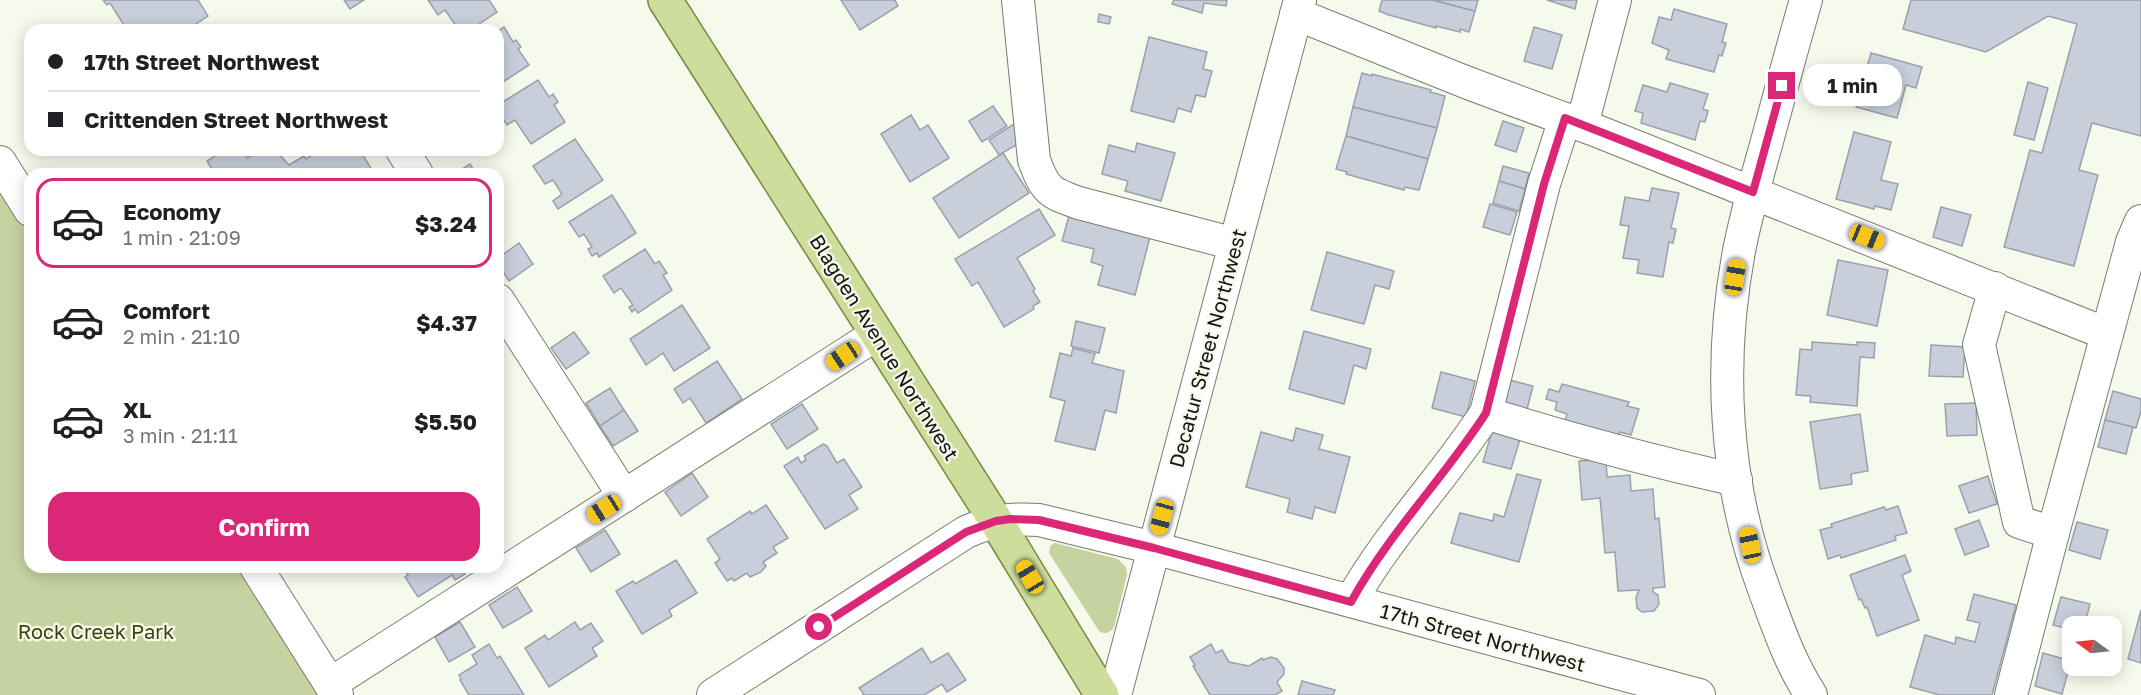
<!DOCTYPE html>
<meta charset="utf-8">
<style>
body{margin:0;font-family:"Golos Text",sans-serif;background:#f2f2f2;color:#202124;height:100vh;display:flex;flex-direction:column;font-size:22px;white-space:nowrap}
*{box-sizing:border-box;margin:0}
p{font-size:20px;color:#757577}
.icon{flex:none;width:33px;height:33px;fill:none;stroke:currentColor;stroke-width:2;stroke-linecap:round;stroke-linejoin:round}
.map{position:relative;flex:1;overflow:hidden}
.sheet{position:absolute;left:24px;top:168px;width:480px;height:405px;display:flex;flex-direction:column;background:#fff;border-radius:18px;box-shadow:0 3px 15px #0003}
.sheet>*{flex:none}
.guide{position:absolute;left:24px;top:24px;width:480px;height:132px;border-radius:18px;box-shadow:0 3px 15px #0003;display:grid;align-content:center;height:132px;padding:0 24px;background:#fff}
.needle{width:39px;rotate:285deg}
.buttons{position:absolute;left:2062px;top:616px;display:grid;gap:12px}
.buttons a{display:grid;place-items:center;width:60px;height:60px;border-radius:12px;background:#fff;box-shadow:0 3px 15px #0003;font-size:30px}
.end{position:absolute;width:27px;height:27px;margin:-14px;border:8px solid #db2777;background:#fff;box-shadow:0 0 0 3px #fff}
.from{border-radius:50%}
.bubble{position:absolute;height:42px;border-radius:18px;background:#fff;box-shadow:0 3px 15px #0003;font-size:20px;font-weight:700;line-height:42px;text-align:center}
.car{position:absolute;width:18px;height:36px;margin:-18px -9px;border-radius:8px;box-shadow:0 0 4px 2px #0007;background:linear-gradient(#f5c518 24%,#345 0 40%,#f5c518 0 76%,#345 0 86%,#f5c518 0)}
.guide b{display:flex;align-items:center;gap:21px;height:57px;font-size:22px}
.guide b+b{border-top:2px solid #e0e0e0}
.guide i{width:15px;height:15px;background:#202124}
ul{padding:10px 0 0;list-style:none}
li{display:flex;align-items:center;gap:18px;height:90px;margin:0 12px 9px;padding:0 12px;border:3px solid transparent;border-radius:18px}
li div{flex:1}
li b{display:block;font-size:22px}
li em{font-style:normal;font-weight:700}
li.active{border-color:#db2777}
li>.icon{width:54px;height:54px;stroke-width:1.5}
.cta{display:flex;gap:12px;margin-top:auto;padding:12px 24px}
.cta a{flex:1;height:69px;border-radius:18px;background:#db2777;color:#fff;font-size:24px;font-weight:700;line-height:69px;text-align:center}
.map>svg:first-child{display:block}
</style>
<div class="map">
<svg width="2141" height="695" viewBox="0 0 2141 695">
<rect width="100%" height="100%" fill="#f6faed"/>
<g fill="#c6d3a1">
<polygon points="0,185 30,232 30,567 242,567 319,695 0,695"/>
<path d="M1055 543 1118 559 1126 567 1127 575 1114 627C1110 633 1105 635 1099 631L1049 553 1050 546Z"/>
</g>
<g fill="#c8cfdb" stroke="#9aa1ac" stroke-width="1.5">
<polygon points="103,0 198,0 208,16 196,24 198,27 194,30 127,30 110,3 107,5"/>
<polygon points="344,0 364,0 350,9"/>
<polygon points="428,0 489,0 497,12 470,30 459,30 445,10 438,15"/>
<polygon points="841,0 895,0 898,6 860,30"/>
<polygon points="1174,0 1227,0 1226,6 1204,3 1202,13 1172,4"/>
<polygon points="1382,0 1433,0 1475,11 1469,32 1460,29 1460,32 1436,26 1436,28 1389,15 1379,11"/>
<polygon points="1433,0 1478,0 1475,11"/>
<polygon points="1547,0 1577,0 1575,9"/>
<polygon points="1911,0 2141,0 2141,136 2092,123 2079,170 2098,175 2074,266 2004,247 2030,150 2042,153 2077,24 2048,16 1986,52 1903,29"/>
<polygon points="1674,9 1727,24 1722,42 1726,43 1722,56 1719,55 1714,72 1666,59 1669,50 1652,43 1659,17 1671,20"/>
<polygon points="1099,14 1111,17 1109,24 1098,22"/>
<polygon points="504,27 513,42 516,40 521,47 518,49 529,65 498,85 498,31"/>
<polygon points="1534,27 1562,35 1552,69 1524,61"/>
<polygon points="1149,37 1207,52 1203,69 1212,71 1205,97 1196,95 1191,112 1178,108 1174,122 1131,111"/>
<polygon points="1871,53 1922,67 1916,88 1906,85 1897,118 1856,107"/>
<polygon points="1362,73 1372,76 1372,74 1431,90 1430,92 1445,96 1437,128 1353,107"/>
<polygon points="538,80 549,97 553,94 558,102 554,105 565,122 531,144 515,120 507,125 498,111 498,105"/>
<polygon points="2028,82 2048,88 2034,140 2014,135"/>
<polygon points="1670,83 1708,94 1703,109 1708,111 1705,122 1700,121 1695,140 1641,123 1643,113 1635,111 1643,85 1667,92"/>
<polygon points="993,106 1007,126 982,142 969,121"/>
<polygon points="1353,107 1437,128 1428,159 1346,136"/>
<polygon points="911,115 920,130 928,125 949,158 910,182 881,134"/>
<polygon points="1503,121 1524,128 1516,152 1495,145"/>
<polygon points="1017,122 1028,138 999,155 989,140"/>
<polygon points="1854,132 1891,142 1881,180 1898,184 1891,210 1875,206 1874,209 1836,199"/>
<polygon points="1346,136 1428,159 1419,190 1405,187 1404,190 1346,174 1347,172 1336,169"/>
<polygon points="575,139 603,180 558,209 553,201 562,194 553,180 545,184 533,166"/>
<polygon points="1137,143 1175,153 1161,201 1125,191 1128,181 1102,174 1109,145 1135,152"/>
<polygon points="224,150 242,150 247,158 261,150 279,154 289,165 304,156 306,159 320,150 360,150 372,170 367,174 215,174 207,161"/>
<polygon points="1003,153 1029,193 959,238 933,198"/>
<polygon points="470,164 476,174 454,174"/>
<polygon points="1503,166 1529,173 1525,189 1499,181"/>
<polygon points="1499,181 1525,189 1519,211 1493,203"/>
<polygon points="1652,188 1679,193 1671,228 1676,229 1673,243 1669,242 1663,277 1637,273 1639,260 1623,258 1629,226 1620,225 1625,197 1649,201"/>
<polygon points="612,195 636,233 599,257 597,253 592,256 588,249 592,247 584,234 579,237 569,222"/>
<polygon points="1490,204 1517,212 1510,235 1483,227"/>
<polygon points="1941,207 1971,215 1962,246 1933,237"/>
<polygon points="1039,209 1055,235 1017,258 1035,289 1033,291 1040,302 1033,306 1034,309 1004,327 978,282 972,286 955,259"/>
<polygon points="1069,216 1150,237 1135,295 1098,285 1103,266 1091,262 1094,249 1062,241"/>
<polygon points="519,243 533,264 509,281 498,264 498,258"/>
<polygon points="645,249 655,264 659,261 667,273 663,275 672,290 638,313 635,309 632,312 629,307 633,305 621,288 614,293 603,276"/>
<polygon points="1327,252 1394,271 1389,289 1375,285 1364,324 1311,310"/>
<polygon points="1838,260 1888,270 1877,326 1827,315"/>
<polygon points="682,305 710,348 674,371 663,353 646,365 630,339"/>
<polygon points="1076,321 1105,328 1099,353 1071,346"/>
<polygon points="1304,331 1371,349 1366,369 1354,365 1344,404 1289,389"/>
<polygon points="574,332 589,353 566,369 551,348"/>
<polygon points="1812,342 1857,345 1857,342 1875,343 1874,358 1860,357 1857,406 1810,402 1811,396 1796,395 1800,349 1812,350"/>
<polygon points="1931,345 1965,347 1963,377 1929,376"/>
<polygon points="1073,348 1095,354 1092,363 1124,371 1116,413 1105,410 1095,450 1055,441 1065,401 1050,397 1060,353 1071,356"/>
<polygon points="717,361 742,399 706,423 690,398 683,403 674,389"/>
<polygon points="1441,372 1475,381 1466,417 1432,408"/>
<polygon points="1506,379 1533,386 1526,413 1499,406"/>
<polygon points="1562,384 1629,402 1627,406 1639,409 1631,435 1620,432 1618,436 1565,421 1567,414 1555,410 1557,402 1546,399 1549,389 1559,392"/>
<polygon points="610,388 624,410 600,426 586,403"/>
<polygon points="2113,391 2141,399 2141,411 2136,428 2105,420"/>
<polygon points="1976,403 1977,435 1947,436 1945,404"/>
<polygon points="802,404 818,429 787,449 771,424"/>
<polygon points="624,410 638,431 613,446 600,426"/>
<polygon points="1860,414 1868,471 1851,474 1852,484 1820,489 1810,422"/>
<polygon points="2105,420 2133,427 2126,454 2098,447"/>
<polygon points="1296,428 1323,435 1319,449 1350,457 1335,513 1315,507 1312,519 1287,512 1290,499 1246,487 1261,432 1293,441"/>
<polygon points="1492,431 1520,439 1511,469 1483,462"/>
<polygon points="823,444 827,446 837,463 844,459 862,487 849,495 858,509 825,529 784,466 798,457 801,463 806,460 804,456"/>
<polygon points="1606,459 1607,477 1630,475 1631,491 1653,489 1655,519 1659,518 1665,587 1653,588 1653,592 1658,595 1659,604 1654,611 1642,612 1637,608 1636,597 1639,590 1618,591 1615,552 1605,553 1600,498 1582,500 1579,461"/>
<polygon points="692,473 708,497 681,516 665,492"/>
<polygon points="1517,474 1541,480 1519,562 1451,543 1460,513 1493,521 1494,514 1504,517"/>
<polygon points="1988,476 1997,504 1969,513 1959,486"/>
<polygon points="766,505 788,538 773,547 777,553 763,562 766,566 761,572 750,577 747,573 734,581 732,578 727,581 715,563 720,559 707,539 750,511 752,514"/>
<polygon points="1898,506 1907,533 1895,536 1896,540 1841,558 1840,555 1828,559 1820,530 1832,527 1831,524 1884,507 1886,510"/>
<polygon points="1979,520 1989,546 1965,555 1955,529"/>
<polygon points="2077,522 2108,530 2100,559 2069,550"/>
<polygon points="605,530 620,554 591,572 576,548"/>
<polygon points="1905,555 1911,571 1902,575 1919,620 1877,636 1867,607 1865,608 1861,599 1859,600 1850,575"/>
<polygon points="676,560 697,593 669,610 672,616 642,634 616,591 633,581 635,584"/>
<polygon points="403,567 461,567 465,574 455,580 452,575 418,597 405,577 408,575"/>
<polygon points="517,587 532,611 503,628 489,605"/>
<polygon points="1974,594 2016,605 1992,695 1940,695 1910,687 1925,635 1955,644 1956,637 1975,642 1980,623 1967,620"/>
<polygon points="2061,597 2090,604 2084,627 2073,627 2073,630 2053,625"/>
<polygon points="2141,610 2141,663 2128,659"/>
<polygon points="460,622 475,647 449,662 435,637"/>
<polygon points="575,622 580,630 591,623 603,641 592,648 597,656 549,687 525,648 545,635 548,640"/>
<polygon points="489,644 497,658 500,656 524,695 469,695 460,680 461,679 459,675 477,664 472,655"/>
<polygon points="1211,644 1216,653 1222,650 1229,662 1249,666 1262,658 1263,660 1271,657 1277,659 1284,668 1284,674 1277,682 1282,691 1275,695 1210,695 1193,666 1195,665 1190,657"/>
<polygon points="922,648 931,663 948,653 966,680 947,692 942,684 924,695 862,695 864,694 859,688"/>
<polygon points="2043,653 2071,661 2062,694 2035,686"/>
<polygon points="1302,681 1335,690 1333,695 1298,695"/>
</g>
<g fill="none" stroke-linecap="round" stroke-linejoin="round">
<defs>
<g id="minor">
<path d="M1018 0 1034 160C1045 190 1049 193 1079 203L1235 244"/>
<path d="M1806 0C1792 48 1779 97 1766 145 1756 180 1746 215 1739 251 1718 364 1724 483 1765 592 1778 627 1790 663 1811 695"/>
<polyline points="1296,14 1468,83 1592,129 2107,334"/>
<polyline points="1582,125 1615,0"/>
<polyline points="402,150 417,174"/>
<polyline points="0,162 30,210"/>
<polyline points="1995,288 1979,345 2019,522 2053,533"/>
<polyline points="498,300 624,496"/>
<path d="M1486 413C1568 439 1652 461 1736 480"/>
<polyline points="256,567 337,695"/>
<path d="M1351 601C1389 533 1444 478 1486 413L1544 184 1565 119"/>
<polyline points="330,684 877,334"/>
<path d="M713 695 966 532C990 521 1012 518 1039 520L1154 548 1699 695"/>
<polyline points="1115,695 1300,0"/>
<polyline points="2011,695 2053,533 2132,242 2141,221"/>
</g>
<polyline id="major" points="665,0 996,521 1102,695"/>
</defs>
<use href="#minor" stroke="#787c70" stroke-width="34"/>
<use href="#major" stroke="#788840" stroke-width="36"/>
<use href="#minor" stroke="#fff" stroke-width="32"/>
<use href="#major" stroke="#cedd9c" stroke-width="33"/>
</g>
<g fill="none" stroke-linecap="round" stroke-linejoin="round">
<path stroke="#db2777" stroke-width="8" d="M819 627 966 532 996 521 1010 519 1039 520 1154 548 1351 602C1389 533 1444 478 1486 413L1544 184 1565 118 1753 192 1782 86"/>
</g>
<g text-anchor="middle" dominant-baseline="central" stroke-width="4.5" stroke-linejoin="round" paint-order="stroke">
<g font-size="20" fill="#141511" stroke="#f6faed">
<text transform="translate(885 347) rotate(58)">Blagden Avenue Northwest</text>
<text transform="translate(1207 348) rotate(-75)">Decatur Street Northwest</text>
<text transform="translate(1483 637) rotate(15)">17th Street Northwest</text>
</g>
<g font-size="20" fill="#3b460c" stroke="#f6faed">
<text x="96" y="631">Rock Creek Park</text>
</g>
</g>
</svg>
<div class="buttons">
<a><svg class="needle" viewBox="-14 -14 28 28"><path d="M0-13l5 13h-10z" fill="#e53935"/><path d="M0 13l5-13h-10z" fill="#757577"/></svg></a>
</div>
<i class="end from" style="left:819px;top:627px"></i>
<i class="end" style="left:1782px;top:86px"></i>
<div class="bubble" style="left:1803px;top:64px;width:99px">1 min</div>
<i class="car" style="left:1867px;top:237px;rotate:112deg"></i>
<i class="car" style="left:1735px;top:277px;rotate:9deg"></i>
<i class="car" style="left:843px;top:356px;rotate:237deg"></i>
<i class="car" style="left:604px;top:509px;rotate:238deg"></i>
<i class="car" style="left:1162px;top:517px;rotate:195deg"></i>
<i class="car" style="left:1750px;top:545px;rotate:348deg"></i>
<i class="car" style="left:1030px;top:577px;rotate:329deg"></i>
<div class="guide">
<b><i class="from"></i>17th Street Northwest</b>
<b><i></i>Crittenden Street Northwest</b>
</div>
<section class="sheet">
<ul>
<li class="active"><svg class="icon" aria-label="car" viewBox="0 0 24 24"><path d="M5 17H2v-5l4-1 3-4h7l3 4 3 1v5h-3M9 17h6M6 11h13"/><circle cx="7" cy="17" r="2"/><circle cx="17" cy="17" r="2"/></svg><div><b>Economy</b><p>1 min · 21:09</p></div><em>$3.24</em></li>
<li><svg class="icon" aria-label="car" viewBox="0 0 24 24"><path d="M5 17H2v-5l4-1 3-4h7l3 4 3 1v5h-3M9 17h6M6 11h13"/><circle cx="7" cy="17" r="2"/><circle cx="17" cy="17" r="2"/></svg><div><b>Comfort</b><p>2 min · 21:10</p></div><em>$4.37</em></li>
<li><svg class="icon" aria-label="car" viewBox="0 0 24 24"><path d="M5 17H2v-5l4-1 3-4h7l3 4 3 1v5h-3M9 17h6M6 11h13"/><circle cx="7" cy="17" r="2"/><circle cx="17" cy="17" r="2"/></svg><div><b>XL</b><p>3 min · 21:11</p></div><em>$5.50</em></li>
</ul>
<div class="cta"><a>Confirm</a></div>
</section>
</div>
